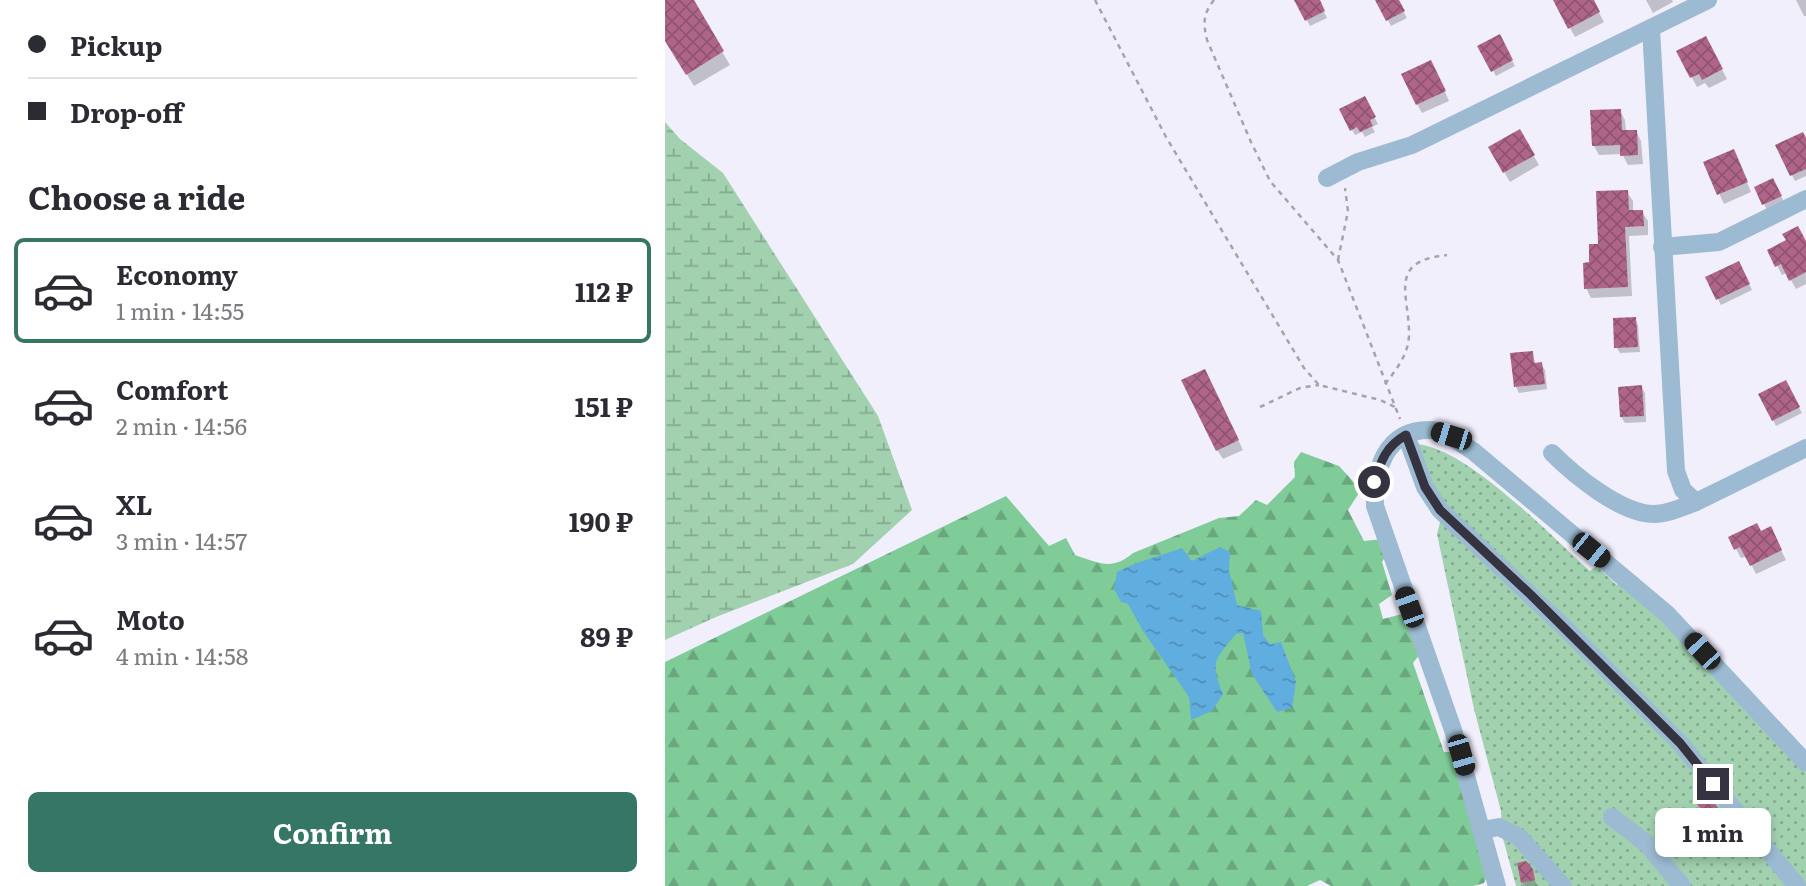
<!DOCTYPE html>
<meta charset="utf-8">
<style>
body{margin:0;font-family:Literata,serif;background:#f2f2f3;color:#2b2b33;height:100vh;display:flex;flex-direction:column;font-size:26px;white-space:nowrap}
*{box-sizing:border-box;margin:0}
p{font-size:23px;color:#7c7c81}
.icon{flex:none;width:38px;height:38px;fill:none;stroke:currentColor;stroke-width:2;stroke-linecap:round;stroke-linejoin:round}
.map{position:relative;flex:1;overflow:hidden}
.details{display:flex;flex-direction:column;background:#fff;width:665px}
.details>*{flex:none}
.guide{display:grid;align-content:center;height:154px;padding:0 28px;background:#fff}
.end{position:absolute;width:32px;height:32px;margin:-16px;border:9px solid #363341;background:#fff;box-shadow:0 0 0 4px #fff}
.from{border-radius:50%}
.bubble{position:absolute;height:49px;border-radius:10px;background:#fff;box-shadow:0 4px 10px #0003;font-size:23px;font-weight:700;line-height:49px;text-align:center}
.car{position:absolute;width:21px;height:42px;margin:-21px -10px;border-radius:9px;box-shadow:0 0 5px 2px #0007;background:linear-gradient(#222 24%,#8ab4d8 0 40%,#222 0 76%,#8ab4d8 0 86%,#222 0)}
.guide b{display:flex;align-items:center;gap:24px;height:66px;font-size:26px}
.guide b+b{border-top:2px solid #e1e1e2}
.guide i{width:18px;height:18px;background:#2b2b33}
ul{padding:0;list-style:none}
li{display:flex;align-items:center;gap:21px;height:105px;margin:0 14px 10px;padding:0 14px;border:4px solid transparent;border-radius:10px}
li div{flex:1}
li b{display:block;font-size:26px}
li em{font-style:normal;font-weight:700}
li.selected{border-color:#367665}
li>.icon{width:63px;height:63px;stroke-width:1.5}
h2{padding:0 28px;font-size:32px;line-height:84px}
.cta{display:flex;gap:14px;margin-top:auto;padding:14px 28px}
.cta a{flex:1;height:80px;border-radius:10px;background:#367665;color:#fff;font-size:28px;font-weight:700;line-height:80px;text-align:center}
main{display:flex;flex:1;min-height:0}
.map>svg:first-child{display:block}
</style>
<main>
<section class="details">
<div class="guide">
<b><i class="from"></i>Pickup</b>
<b><i></i>Drop-off</b>
</div>
<h2>Choose a ride</h2>
<ul>
<li class="selected"><svg class="icon" aria-label="car" viewBox="0 0 24 24"><path d="M5 17H2v-5l4-1 3-4h7l3 4 3 1v5h-3M9 17h6M6 11h13"/><circle cx="7" cy="17" r="2"/><circle cx="17" cy="17" r="2"/></svg><div><b>Economy</b><p>1 min · 14:55</p></div><em>112 ₽</em></li>
<li><svg class="icon" aria-label="car" viewBox="0 0 24 24"><path d="M5 17H2v-5l4-1 3-4h7l3 4 3 1v5h-3M9 17h6M6 11h13"/><circle cx="7" cy="17" r="2"/><circle cx="17" cy="17" r="2"/></svg><div><b>Comfort</b><p>2 min · 14:56</p></div><em>151 ₽</em></li>
<li><svg class="icon" aria-label="car" viewBox="0 0 24 24"><path d="M5 17H2v-5l4-1 3-4h7l3 4 3 1v5h-3M9 17h6M6 11h13"/><circle cx="7" cy="17" r="2"/><circle cx="17" cy="17" r="2"/></svg><div><b>XL</b><p>3 min · 14:57</p></div><em>190 ₽</em></li>
<li><svg class="icon" aria-label="car" viewBox="0 0 24 24"><path d="M5 17H2v-5l4-1 3-4h7l3 4 3 1v5h-3M9 17h6M6 11h13"/><circle cx="7" cy="17" r="2"/><circle cx="17" cy="17" r="2"/></svg><div><b>Moto</b><p>4 min · 14:58</p></div><em>89 ₽</em></li>
</ul>
<div class="cta"><a>Confirm</a></div>
</section>
<div class="map">
<svg width="1141" height="886" viewBox="0 0 1141 886">
<defs>
<pattern id="forest-firs" width="22" height="20" patternUnits="userSpaceOnUse" patternTransform="scale(1.75)"><rect width="22" height="20" fill="#80cc99"/><path d="M5 1l3.5 6h-7zM16 11l3.5 6h-7z" fill="#6aa67e"/></pattern>
<pattern id="wetland-marsh" width="20" height="14" patternUnits="userSpaceOnUse" patternTransform="scale(1.75)"><rect width="20" height="14" fill="#a1d1af"/><path d="M1 5h8M5 5V1M11 12h8M15 12V8" fill="none" stroke="#84aa90"/></pattern>
<pattern id="park-dots" width="8" height="8" patternUnits="userSpaceOnUse" patternTransform="scale(1.75)"><rect width="8" height="8" fill="#a1d1af"/><path d="M2 2h.1M6 6h.1" fill="none" stroke="#84aa90" stroke-width="1.8" stroke-linecap="round"/></pattern>
<pattern id="water-ripples" width="26" height="14" patternUnits="userSpaceOnUse" patternTransform="scale(1.75)"><rect width="26" height="14" fill="#60aedf"/><path d="M2 4q2-2 4 0t4 0M15 11q2-2 4 0t4 0" fill="none" stroke="#508eb6"/></pattern>
<pattern id="building-cross-hatch" width="8" height="8" patternUnits="userSpaceOnUse" patternTransform="scale(1.75)"><rect width="8" height="8" fill="#af6588"/><path d="M0 0l8 8M0 8l8-8" fill="none" stroke="#8f5471"/></pattern>
</defs>
<rect width="100%" height="100%" fill="#f2effd"/>
<path fill="url(#forest-firs)" d="M636 452 674 466 696 490 683 510 699 541 717 539 722 554 717 562 727 595 714 604 718 619 741 613 755 654 748 663 779 752H791L828 864 819 883 809 886H666L655 880 642 886H0V662L341 496 384 546 401 538 410 555C434 563 447 571 468 553L554 518 574 516 591 500 602 505 630 477 629 462Z"/>
<polygon fill="url(#wetland-marsh)" points="0,122 15,139 58,173 213,416 247,510 188,564 51,617 0,640"/>
<path fill="url(#park-dots)" d="M750 444C799 445 887 537 925 571L931 566 952 585 955 580 993 615 1122 750 1141 773V886H851L837 835 836 811 809 709 772 534 779 507Z"/>
<path fill="url(#water-ripples)" d="M555 547 565 552 564 570 572 605 596 611 598 635 605 644 616 642 631 682 627 708 612 712 587 674 578 633 571 634C549 660 545 662 558 694L547 711 526 720 524 697 478 631 463 604 456 602 449 589 452 572C475 560 493 557 517 548L527 561Z"/>
<g fill="#0003">
<polygon points="0,0 26,0 65,65 29,86 0,38"/>
<polygon points="631,0 653,0 662,18 645,26"/>
<polygon points="712,0 732,0 742,18 726,26"/>
<polygon points="892,0 927,0 939,22 910,37 890,1"/>
<polygon points="981,0 1007,0 1008,2 988,13"/>
<polygon points="1131,0 1141,0 1141,16 1139,16"/>
<polygon points="834,36 850,66 831,76 815,46"/>
<polygon points="1045,47 1062,79 1044,88 1040,83 1032,87 1013,52"/>
<polygon points="771,72 784,101 757,113 752,104"/>
<polygon points="699,98 713,124 707,127 710,132 700,137 697,132 690,135 676,110"/>
<polygon points="955,111 960,120 961,132 971,131 976,141 978,164 963,165 957,154 934,155 929,146"/>
<polygon points="854,131 874,165 845,182 825,148"/>
<polygon points="1141,141 1141,176 1130,181 1112,146"/>
<polygon points="1073,161 1086,192 1059,204 1040,163"/>
<polygon points="1111,186 1119,202 1102,210 1099,204"/>
<polygon points="962,192 968,201 968,212 977,212 983,221 983,235 964,236 967,296 926,298 921,288 926,264"/>
<polygon points="1140,241 1141,284 1131,289 1122,273 1117,275 1104,251"/>
<polygon points="1077,269 1087,290 1056,305 1042,278"/>
<polygon points="970,319 973,325 975,352 955,353 951,347"/>
<polygon points="867,353 871,365 876,364 880,370 882,389 854,393 851,387"/>
<polygon points="544,380 578,450 558,459 552,450"/>
<polygon points="1120,382 1137,413 1111,426 1095,394"/>
<polygon points="976,387 980,393 981,422 960,423 956,417"/>
<polygon points="1096,533 1110,538 1121,560 1091,574 1082,556 1076,558 1065,538"/>
<polygon points="1037,810 1058,816 1061,822 1052,829"/>
<polygon points="866,870 872,886 860,886 858,882"/>
</g>
<g fill="url(#building-cross-hatch)">
<polygon points="0,0 29,0 59,51 21,75 0,41"/>
<polygon points="629,0 655,0 660,11 640,21"/>
<polygon points="710,0 734,0 740,11 721,21"/>
<polygon points="888,0 929,0 935,12 903,29"/>
<polygon points="835,34 848,60 826,72 812,46"/>
<polygon points="1041,36 1058,69 1037,80 1034,74 1025,78 1011,51"/>
<polygon points="766,60 781,91 751,105 736,74"/>
<polygon points="700,96 711,117 705,120 708,126 695,132 692,127 685,131 674,109"/>
<polygon points="956,109 957,130 972,130 973,155 955,156 955,145 927,146 925,110"/>
<polygon points="855,129 870,155 838,173 823,147"/>
<polygon points="1138,132 1141,138 1141,169 1125,176 1110,145"/>
<polygon points="1069,149 1083,182 1052,195 1038,162"/>
<polygon points="1108,178 1117,196 1097,205 1089,187"/>
<polygon points="963,190 964,210 978,210 979,226 960,227 963,287 919,289 918,263 924,262 924,244 933,244 931,191"/>
<polygon points="1133,226 1141,241 1141,272 1124,281 1116,264 1110,267 1102,250 1121,240 1117,234"/>
<polygon points="1074,261 1085,284 1051,300 1040,277"/>
<polygon points="971,317 973,347 949,348 948,318"/>
<polygon points="868,351 869,363 877,362 880,384 849,387 845,353"/>
<polygon points="540,369 574,440 551,451 516,380"/>
<polygon points="1121,380 1135,407 1107,421 1093,394"/>
<polygon points="977,385 979,416 955,417 953,387"/>
<polygon points="1092,523 1096,531 1106,526 1117,550 1085,566 1075,547 1069,550 1063,537"/>
<polygon points="1042,794 1059,815 1048,824 1031,803"/>
<polygon points="861,861 868,869 870,880 856,883 852,863"/>
</g>
<g fill="none" stroke-linecap="round" stroke-linejoin="round">
<g stroke="#a6a3b1" stroke-width="2.5" stroke-dasharray="5 5" stroke-linecap="butt">
<polyline points="430,0 501,137 639,368 654,385 715,400 730,407"/>
<path d="M549 0C538 14 538 23 542 40L586 142 605 181 673 260 735 419"/>
<polyline points="673,260 683,211 680,188"/>
<path d="M720 384C731 370 743 355 744 336 745 296 721 261 782 255"/>
<polyline points="595,407 635,388 654,385"/>
</g>
<g stroke="#9cbbd2" stroke-width="18">
<polyline points="986,29 1011,471 1018,490 1031,502"/>
<polyline points="662,178 693,162 747,145 1043,0"/>
<polyline points="997,247 1054,242 1141,199"/>
<polyline points="741,435 760,487 775,510 901,629 1015,743 1132,886"/>
<path d="M887 453C909 475 956 514 989 514 1003 514 1018 507 1031 502L1141 448"/>
<polyline points="947,817 981,843 1017,886"/>
<polyline points="818,830 834,827 854,837 898,886"/>
<path d="M832 886 788 730 710 506C709 470 720 430 764 430 780 430 795 443 808 451L1002 614 1141 763"/>
</g>
</g>
<g fill="none" stroke-linecap="round" stroke-linejoin="round">
<path stroke="#363341" stroke-width="9" d="M709 482C716 461 721 446 741 435L760 487 775 510 866 595 1015 743 1048 784"/>
</g>
</svg>
<i class="end from" style="left:709px;top:482px"></i>
<i class="end" style="left:1048px;top:784px"></i>
<div class="bubble" style="left:990px;top:808px;width:116px">1 min</div>
<i class="car" style="left:786px;top:436px;rotate:287deg"></i>
<i class="car" style="left:926px;top:550px;rotate:129deg"></i>
<i class="car" style="left:744px;top:607px;rotate:340deg"></i>
<i class="car" style="left:1037px;top:651px;rotate:317deg"></i>
<i class="car" style="left:796px;top:755px;rotate:164deg"></i>
</div>
</main>
